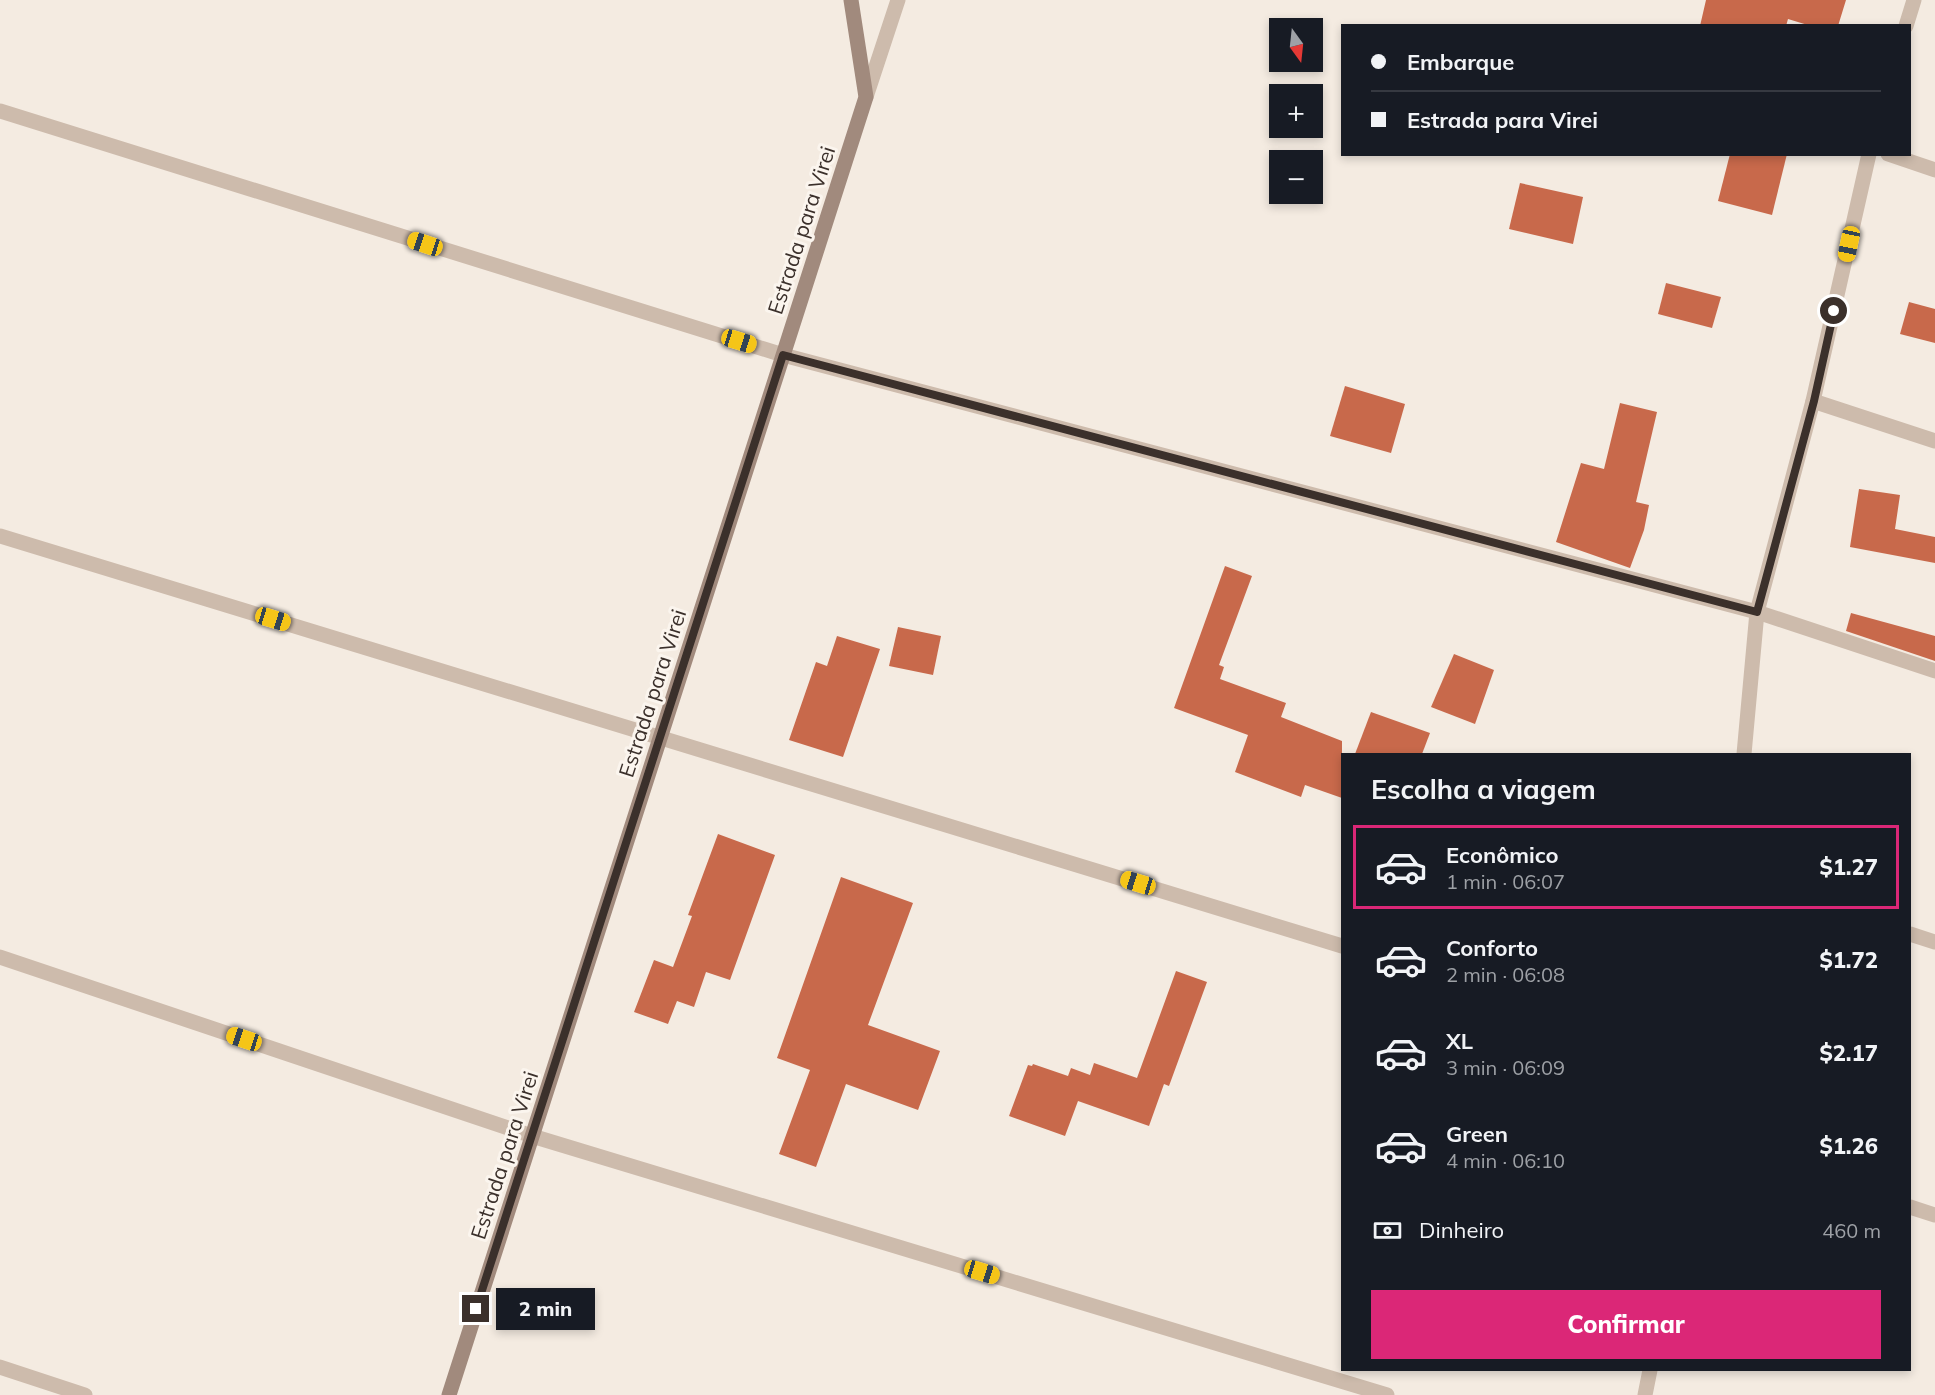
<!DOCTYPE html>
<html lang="pt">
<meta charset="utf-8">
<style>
body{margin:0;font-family:Mulish,sans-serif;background:#20242c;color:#f1f3f6;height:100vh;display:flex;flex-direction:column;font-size:22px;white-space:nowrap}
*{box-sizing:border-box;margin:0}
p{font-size:20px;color:#9ea1a6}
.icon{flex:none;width:33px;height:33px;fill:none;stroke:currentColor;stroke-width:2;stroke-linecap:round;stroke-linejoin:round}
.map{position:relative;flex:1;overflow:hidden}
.details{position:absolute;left:1341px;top:753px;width:570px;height:618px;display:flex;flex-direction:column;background:#171b24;border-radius:0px;box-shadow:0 3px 9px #0003}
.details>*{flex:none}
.guide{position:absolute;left:1341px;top:24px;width:570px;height:132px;border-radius:0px;box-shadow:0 3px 9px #0003;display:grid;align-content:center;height:132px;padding:0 30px;background:#171b24}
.needle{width:39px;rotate:165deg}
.fabs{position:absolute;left:1269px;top:18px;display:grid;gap:12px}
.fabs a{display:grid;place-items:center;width:54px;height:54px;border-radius:0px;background:#171b24;box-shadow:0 3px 9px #0003;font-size:30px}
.end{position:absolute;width:27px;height:27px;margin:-14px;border:8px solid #3b302b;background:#fff;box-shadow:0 0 0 3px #fff}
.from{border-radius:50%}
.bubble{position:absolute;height:42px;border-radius:0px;background:#171b24;box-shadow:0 3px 9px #0003;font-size:20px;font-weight:800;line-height:42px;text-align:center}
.car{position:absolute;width:18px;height:36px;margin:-18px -9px;border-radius:8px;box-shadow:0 0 4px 2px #0007;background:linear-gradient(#f5c518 24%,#345 0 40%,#f5c518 0 76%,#345 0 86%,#f5c518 0)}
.guide b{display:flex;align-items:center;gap:21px;height:57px;font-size:22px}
.guide b+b{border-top:2px solid #363941}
.guide i{width:15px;height:15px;background:#f1f3f6}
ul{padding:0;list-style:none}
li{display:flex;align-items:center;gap:18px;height:84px;margin:0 12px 9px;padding:0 18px;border:3px solid transparent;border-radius:0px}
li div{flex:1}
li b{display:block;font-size:22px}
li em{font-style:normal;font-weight:800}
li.current{border-color:#db2777}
li>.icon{width:54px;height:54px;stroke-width:1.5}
h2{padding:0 30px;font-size:27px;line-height:72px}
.pay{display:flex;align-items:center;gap:15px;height:66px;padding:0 30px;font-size:22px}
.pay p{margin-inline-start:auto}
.primary-button{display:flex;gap:12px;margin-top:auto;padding:12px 30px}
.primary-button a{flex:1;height:69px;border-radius:0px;background:#db2777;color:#fff;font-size:24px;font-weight:800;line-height:69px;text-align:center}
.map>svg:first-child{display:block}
</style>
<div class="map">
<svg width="1935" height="1395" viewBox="0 0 1935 1395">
<rect width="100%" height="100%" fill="#f4ebe1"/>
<g fill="#c8694b">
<polygon points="1706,0 1846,0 1838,26 1811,26 1788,19 1786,26 1700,26"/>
<polygon points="1730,154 1787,154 1772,215 1718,201"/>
<polygon points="1520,183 1583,197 1573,244 1509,229"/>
<polygon points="1666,283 1721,297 1712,328 1658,314"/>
<polygon points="1909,302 1935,309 1935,343 1900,334"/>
<polygon points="1345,386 1405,404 1391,453 1330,436"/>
<polygon points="1620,403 1657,412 1636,502 1649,505 1644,530 1630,568 1556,542 1581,463 1604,469"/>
<polygon points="1859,489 1900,495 1895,529 1935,537 1935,563 1850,547"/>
<polygon points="1225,566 1252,576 1219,665 1224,667 1220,679 1286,703 1281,717 1342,741 1342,798 1305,785 1301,797 1235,772 1248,735 1174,708"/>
<polygon points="1851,613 1935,636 1935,661 1846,631"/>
<polygon points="898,627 941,636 933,675 889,666"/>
<polygon points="837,636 880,649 843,757 789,740 816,662 827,666"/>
<polygon points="1454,654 1494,670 1475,724 1431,707"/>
<polygon points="1371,712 1430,733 1422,754 1355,754"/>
<polygon points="718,834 775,855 730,980 706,972 694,1007 677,1001 668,1024 634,1012 654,960 673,967 692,916 688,915"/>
<polygon points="841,877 913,903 868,1025 940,1051 918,1110 846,1084 816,1167 779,1154 810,1070 777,1058"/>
<polygon points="1176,971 1207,982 1169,1086 1164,1084 1149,1126 1078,1101 1065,1136 1009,1116 1028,1065 1032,1066 1033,1064 1068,1076 1071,1068 1090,1075 1094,1063 1137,1078"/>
</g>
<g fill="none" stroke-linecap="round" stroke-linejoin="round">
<g stroke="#cdbbac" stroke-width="15">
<polyline points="1906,26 1914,0"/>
<polyline points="866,97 898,0"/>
<polyline points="0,111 783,355 1757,612 1935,671"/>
<polyline points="1888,154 1935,170"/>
<polyline points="1813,401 1935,441"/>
<polyline points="0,536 1342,946"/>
<polyline points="1744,754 1757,612 1813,401 1869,154"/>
<polyline points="1910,934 1935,942"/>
<polyline points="0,957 532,1136 1387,1395"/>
<polyline points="1910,1207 1935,1215"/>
<polyline points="0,1367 85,1395"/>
<polyline points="1645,1395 1650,1370"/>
</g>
<polyline stroke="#a18a7d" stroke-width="15" points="449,1395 866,97 851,0"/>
</g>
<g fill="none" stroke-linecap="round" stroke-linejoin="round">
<polyline stroke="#3b302b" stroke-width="8" points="476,1309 783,355 1757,612 1814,401 1834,311"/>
</g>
<g text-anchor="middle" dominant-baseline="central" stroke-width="6" stroke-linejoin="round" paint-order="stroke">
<g font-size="21" fill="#3b302b" stroke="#fbf5ee">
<text transform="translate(801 230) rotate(-72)">Estrada para Virei</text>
<text transform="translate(652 693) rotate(-72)">Estrada para Virei</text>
<text transform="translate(504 1155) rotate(-72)">Estrada para Virei</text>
</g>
</g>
</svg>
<div class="fabs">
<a><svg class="needle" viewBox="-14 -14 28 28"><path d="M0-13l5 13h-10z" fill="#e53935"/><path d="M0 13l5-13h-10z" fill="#9ea1a6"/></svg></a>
<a>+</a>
<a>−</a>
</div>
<i class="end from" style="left:1834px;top:311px"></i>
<i class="end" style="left:476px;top:1309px"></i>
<div class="bubble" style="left:496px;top:1288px;width:99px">2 min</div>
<i class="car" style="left:425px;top:244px;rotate:288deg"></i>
<i class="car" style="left:1849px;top:244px;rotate:192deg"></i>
<i class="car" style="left:739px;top:341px;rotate:107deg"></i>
<i class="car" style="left:273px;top:619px;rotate:107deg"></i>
<i class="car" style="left:1138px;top:883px;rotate:287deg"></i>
<i class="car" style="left:244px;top:1039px;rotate:288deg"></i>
<i class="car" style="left:982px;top:1272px;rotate:107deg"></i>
<div class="guide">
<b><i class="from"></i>Embarque</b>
<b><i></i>Estrada para Virei</b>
</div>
<section class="details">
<h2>Escolha a viagem</h2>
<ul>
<li class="current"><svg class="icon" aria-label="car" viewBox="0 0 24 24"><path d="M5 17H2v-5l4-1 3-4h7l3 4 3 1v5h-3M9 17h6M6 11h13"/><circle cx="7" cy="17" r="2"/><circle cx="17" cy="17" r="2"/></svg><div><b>Econômico</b><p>1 min · 06:07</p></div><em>$1.27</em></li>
<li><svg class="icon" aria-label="car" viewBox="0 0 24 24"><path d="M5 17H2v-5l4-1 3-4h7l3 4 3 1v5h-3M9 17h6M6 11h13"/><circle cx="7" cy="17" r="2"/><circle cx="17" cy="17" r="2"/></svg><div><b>Conforto</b><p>2 min · 06:08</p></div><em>$1.72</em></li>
<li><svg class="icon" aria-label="car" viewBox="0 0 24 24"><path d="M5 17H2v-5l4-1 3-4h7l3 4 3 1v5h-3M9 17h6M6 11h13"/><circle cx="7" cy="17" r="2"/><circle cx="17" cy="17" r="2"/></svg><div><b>XL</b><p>3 min · 06:09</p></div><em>$2.17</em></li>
<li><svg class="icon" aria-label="car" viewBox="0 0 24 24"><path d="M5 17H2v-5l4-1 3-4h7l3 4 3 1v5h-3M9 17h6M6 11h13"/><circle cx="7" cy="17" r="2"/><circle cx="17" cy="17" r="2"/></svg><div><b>Green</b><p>4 min · 06:10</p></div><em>$1.26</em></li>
</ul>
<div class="pay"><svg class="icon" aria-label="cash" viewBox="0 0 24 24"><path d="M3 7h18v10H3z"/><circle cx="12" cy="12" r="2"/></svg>Dinheiro<p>460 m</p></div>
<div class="primary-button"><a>Confirmar</a></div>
</section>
</div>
